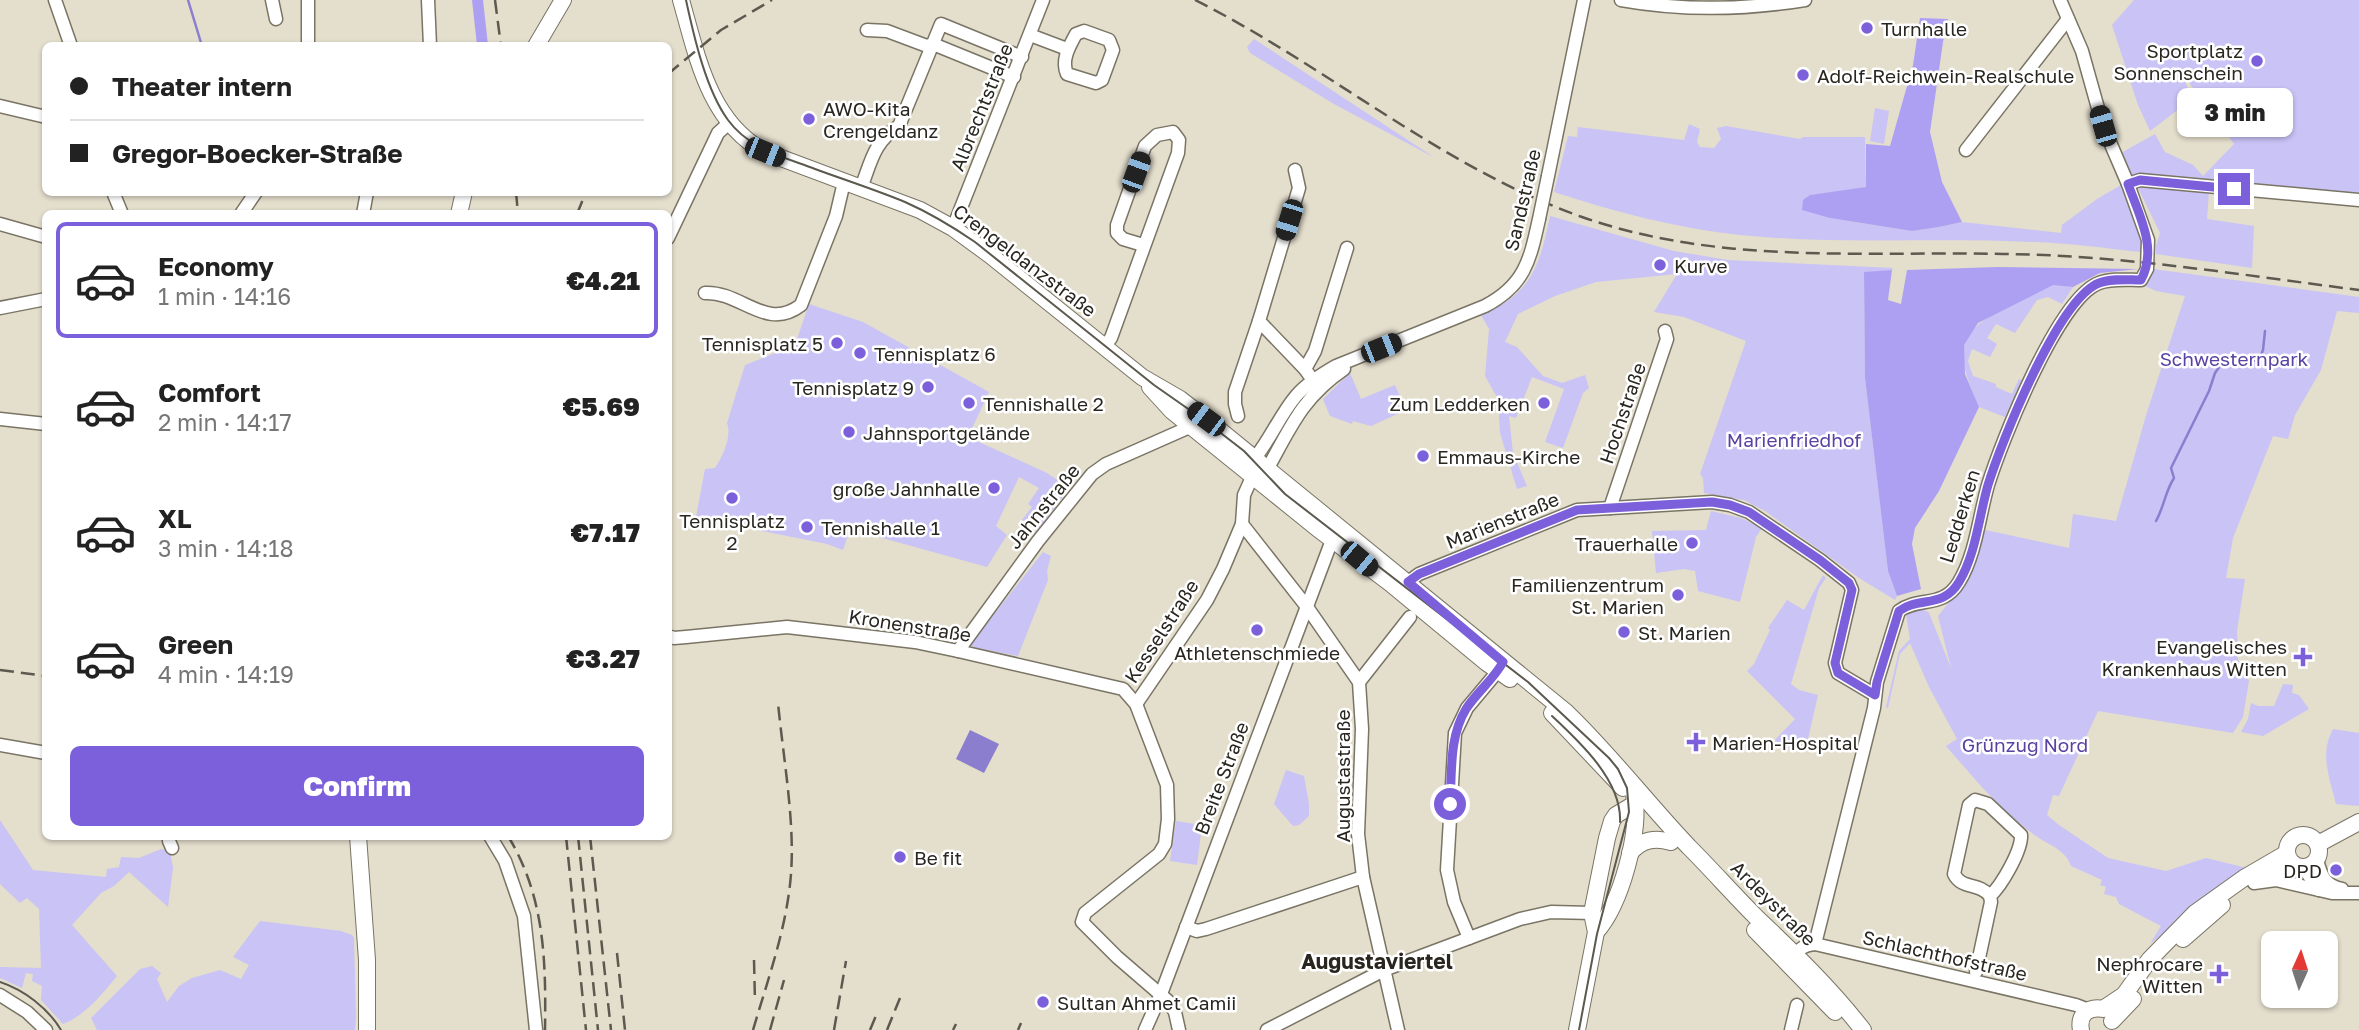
<!DOCTYPE html>
<meta charset="utf-8">
<style>
body{margin:0;font-family:"Golos Text",sans-serif;background:#f2f2f2;color:#222;height:100vh;display:flex;flex-direction:column;font-size:26px;white-space:nowrap}
*{box-sizing:border-box;margin:0}
p{font-size:23px;color:#767676}
.icon{flex:none;width:38px;height:38px;fill:none;stroke:currentColor;stroke-width:2;stroke-linecap:round;stroke-linejoin:round}
.map{position:relative;flex:1;overflow:hidden}
.sheet{position:absolute;left:42px;top:210px;width:630px;height:630px;display:flex;flex-direction:column;background:#fff;border-radius:10px;box-shadow:0 2px 5px #0004}
.sheet>*{flex:none}
.top-card{position:absolute;left:42px;top:42px;width:630px;height:154px;border-radius:10px;box-shadow:0 2px 5px #0004;display:grid;align-content:center;height:154px;padding:0 28px;background:#fff}
.needle{width:46px;rotate:3deg}
.buttons{position:absolute;left:2261px;top:931px;display:grid;gap:14px}
.buttons a{display:grid;place-items:center;width:77px;height:77px;border-radius:10px;background:#fff;box-shadow:0 2px 5px #0004;font-size:35px}
.end{position:absolute;width:32px;height:32px;margin:-16px;border:9px solid #7c60db;background:#fff;box-shadow:0 0 0 4px #fff}
.from{border-radius:50%}
.bubble{position:absolute;height:49px;border-radius:10px;background:#fff;box-shadow:0 2px 5px #0004;font-size:23px;font-weight:800;line-height:49px;text-align:center}
.car{position:absolute;width:21px;height:42px;margin:-21px -10px;border-radius:9px;box-shadow:0 0 5px 2px #0007;background:linear-gradient(#222 24%,#8ab4d8 0 40%,#222 0 76%,#8ab4d8 0 86%,#222 0)}
.top-card b{display:flex;align-items:center;gap:24px;height:66px;font-size:26px}
.top-card b+b{border-top:2px solid #e0e0e0}
.top-card i{width:18px;height:18px;background:#222}
ul{padding:12px 0 0;list-style:none}
li{display:flex;align-items:center;gap:21px;height:116px;margin:0 14px 10px;padding:0 14px;border:4px solid transparent;border-radius:10px}
li div{flex:1}
li b{display:block;font-size:26px}
li em{font-style:normal;font-weight:800}
li.selected{border-color:#7c60db}
li>.icon{width:63px;height:63px;stroke-width:1.5}
.action{display:flex;gap:14px;margin-top:auto;padding:14px 28px}
.action a{flex:1;height:80px;border-radius:10px;background:#7c60db;color:#fff;font-size:28px;font-weight:800;line-height:80px;text-align:center}
.map>svg:first-child{display:block}
</style>
<div class="map">
<svg width="2359" height="1030" viewBox="0 0 2359 1030">
<rect width="100%" height="100%" fill="#e4decd"/>
<g fill="#c9c3f6">
<polygon points="2134,0 2359,0 2359,195 2209,192 2207,219 2254,226 2252,268 2156,254 2156,246 2160,233 2121,153 2155,134 2165,152 2193,165 2203,176 2234,144 2182,73 2192,99 2150,131 2138,105 2112,25"/>
<polygon points="1254,39 1435,158 1334,104 1250,53 1247,47"/>
<polygon points="1875,108 1889,111 1884,144 1870,141"/>
<path d="M1689 124 1700 129 1697 142 1700 147 1714 148 1721 139 1717 128 1726 126 1800 139 1803 137H1865L1866 188 1810 195 1830 218 1912 231 1939 227 1962 222 2061 233 2062 225 2097 199 2121 185 2144 246 2140 252C2104 248 2069 243 2033 242 1936 237 1838 245 1740 235 1676 228 1615 212 1554 192L1568 136 1577 137 1578 127 1684 140Z"/>
<path d="M1550 216 1674 251 1728 260 1893 268 1892 270 1864 273 1865 378 1888 571 1897 596 1895 600 1859 578 1765 511 1744 500 1704 493 1703 478 1700 474 1746 341 1684 317 1654 312 1677 274 1596 282 1555 296 1518 314 1505 342 1517 347 1543 376 1562 383 1585 375 1589 388 1583 393 1563 448 1545 442 1564 389 1532 377 1516 418 1509 416 1513 453 1527 486 1517 489 1500 433 1498 399 1485 376 1489 329 1481 315C1531 295 1540 265 1550 216Z"/>
<path d="M2153 269 2359 297V313L2337 311 2321 370 2295 415 2288 439 2273 436 2233 538 2226 578 2245 579 2237 631 2238 660 2249 681 2243 717 2233 733 2098 711 2059 796 2053 795 2047 815 2059 825 2108 858 2166 871 2206 858 2247 868 2150 944 2161 926 2119 904 2116 897 2104 894 2106 887 2100 885 2102 880 2071 866C2066 851 2052 846 2039 838 2004 815 1974 778 1946 746L1957 739 1929 687 1910 643 1900 654 1888 708 1886 707 1899 651 1910 639 1906 614 1923 609 1929 613 1951 668 1938 616 1967 580 1981 529 2069 548 2073 514 2116 521 2147 412 2185 296 2156 291 2145 286Z"/>
<path d="M2053 284 2073 287 2062 304 2048 297 2037 300 2015 333 1996 324 1987 338 1997 344 1990 357 1972 349 1968 361 1973 376 1996 384V387L2012 394 2019 379 2022 380 2005 417 1979 407C1972 390 1959 362 1964 344 1972 317 2029 297 2053 284Z"/>
<path d="M809 304 863 322 989 392 968 437 1047 473 1069 488 1037 531 1022 520 1032 507 1028 504 1039 488 1019 477 996 526 1007 535 987 567 850 529 843 550 827 544 762 531V528L696 517 705 469 715 468C723 456 732 436 727 423L745 365 795 345Z"/>
<polygon points="1350,373 1361,399 1395,385 1406,410 1371,426 1353,421 1352,424 1330,416 1323,399"/>
<polygon points="1711,511 1741,518 1762,528 1756,537 1740,602 1698,591 1695,571 1684,569 1656,573 1652,531 1706,530"/>
<polygon points="1043,552 1051,556 1047,571 1048,580 1018,656 976,648 970,645"/>
<polygon points="1823,575 1826,578 1819,588 1791,684 1799,690 1818,695 1805,752 1779,745 1775,740 1795,719 1747,671 1754,664 1770,630 1768,628 1787,600 1804,610"/>
<polygon points="2283,684 2293,685 2292,693 2299,695 2309,709 2263,736 2241,732 2248,719 2251,703 2258,706 2274,706"/>
<path d="M2333 729 2359 733V806L2336 804C2330 778 2319 755 2333 729Z"/>
<polygon points="1286,770 1304,776 1309,804 1309,816 1299,825 1293,826 1274,804"/>
<path d="M0 820 33 870 106 877 107 869 119 867 121 857 139 858 161 849 170 851 173 868 168 907 129 872 114 886 101 893 72 925 117 976C102 994 86 1015 63 1024L41 1000 42 986 32 981 33 974 26 973 22 988 0 978V967L41 968 39 909 27 898 20 903 0 884Z"/>
<polygon points="1176,821 1202,825 1197,865 1170,861"/>
<polygon points="260,921 341,931 352,935 354,938 356,1018 355,1030 97,1030 91,1018 140,969 152,966 161,973 157,979 167,1002 179,986 192,978 220,970 241,979 249,965 233,957"/>
</g>
<g fill="#ada0f3">
<polygon points="472,0 483,0 488,45 477,45"/>
<polygon points="1920,18 1948,19 1943,42 1930,132 1942,182 1962,222 1939,227 1912,231 1830,218 1802,210 1803,200 1810,195 1866,187 1866,144 1890,146 1913,65"/>
<polygon points="1997,267 2138,269 2100,273 2073,287 2053,285 1978,323 1964,345 1965,374 1979,407 1939,491 1915,528 1912,544 1921,589 1897,596 1888,571 1865,378 1864,272 1892,270 1888,300 1901,304 1907,270"/>
</g>
<polygon fill="#8b7ece" points="970,730 999,744 984,773 956,759"/>
<g fill="none" stroke-linecap="round" stroke-linejoin="round">
<g stroke="#8b7ece" stroke-width="2.5">
<polyline points="188,0 202,46"/>
<path d="M2156 521C2164 507 2165 492 2174 478L2171 468 2209 391 2215 373 2222 363 2234 356 2252 361 2259 360 2263 350 2265 331"/>
</g>
<defs>
<g id="minor">
<polyline points="55,0 71,46"/>
<polyline points="272,0 276,19"/>
<polyline points="308,0 308,46"/>
<polyline points="428,0 430,46"/>
<path d="M1621 0C1683 11 1744 10 1805 0"/>
<polyline points="867,30 887,31 927,46 933,44 1014,77"/>
<path d="M1084 31 1109 40 1113 50 1102 80 1096 83 1067 74C1061 60 1069 47 1076 34Z"/>
<polyline points="1030,35 1067,49"/>
<polyline points="0,106 46,117"/>
<polyline points="1966,150 2068,19"/>
<polyline points="1295,170 1299,188 1259,321 1305,369 1319,389"/>
<polyline points="1548,176 1584,0"/>
<polyline points="2128,184 2140,180 2359,200"/>
<path d="M861 188C871 162 874 141 899 126L941 24 1022 57"/>
<polyline points="113,192 122,214"/>
<polyline points="241,214 256,192"/>
<polyline points="363,214 367,192"/>
<polyline points="0,224 46,237"/>
<polyline points="953,228 1043,0"/>
<polyline points="668,238 718,133 729,123"/>
<path d="M705 293C741 291 766 332 801 305L836 216 844 182"/>
<polyline points="0,308 46,299"/>
<polyline points="1104,347 1111,338 1178,153 1179,140 1173,132 1157,135 1145,146 1117,225 1117,233 1123,239 1143,245"/>
<polyline points="1305,369 1315,351 1347,248"/>
<polyline points="1238,416 1235,404 1235,392 1259,321"/>
<polyline points="0,419 46,424"/>
<path d="M1255 458C1271 438 1280 415 1296 396 1307 383 1322 374 1336 366L1485 306C1525 285 1530 260 1539 219"/>
<path d="M1268 468C1291 426 1303 397 1344 369"/>
<polyline points="1610,508 1667,339 1665,331"/>
<polyline points="1242,524 1307,607 1359,682 1362,729 1358,834 1363,877 1398,1030"/>
<polyline points="1399,583 1408,582 1419,574 1577,510 1712,502 1730,505 1749,512 1820,560 1849,583 1852,590 1835,663 1838,673 1875,695"/>
<polyline points="668,636 674,638 686,637 787,627 839,633 915,642 958,651 1123,689 1136,704 1167,785 1168,819 1165,844 1159,854 1085,913 1082,922 1117,957 1168,1001 1175,1012 1179,1030"/>
<polyline points="958,651 1038,541 1092,474 1106,464 1192,426"/>
<polyline points="1359,682 1410,617"/>
<polyline points="1136,704 1207,600 1223,569 1242,524 1244,495 1253,475"/>
<polyline points="0,745 46,753"/>
<polyline points="169,836 169,841 172,848"/>
<polyline points="490,836 505,861 524,916 536,1030"/>
<path d="M2317 860C2321 875 2325 886 2342 889"/>
<polyline points="2303,867 2319,890"/>
<polyline points="2254,883 2276,880 2332,893 2359,893"/>
<polyline points="1186,927 1197,931 1206,929 1363,877"/>
<polyline points="1469,938 1454,902 1447,870 1455,733 1467,708 1498,671"/>
<path d="M1815 944 1874 708 1877 682 1899 611C1919 596 1943 609 1959 582 1976 554 1979 516 1988 485 2001 443 2058 298 2099 283 2112 278 2128 280 2141 280L2147 269 2148 240 2128 184 2103 126 2082 51 2060 0"/>
<path d="M1792 962C1796 951 1802 945 1815 944L2076 1005 2089 1010"/>
<path d="M1976 972 1991 902 1990 896C1979 882 1962 890 1954 874L1969 805 1975 800 1988 804 2021 835C2022 850 2002 885 1990 896"/>
<polyline points="0,995 27,1012 46,1030"/>
<polyline points="1145,1030 1161,994 1332,540"/>
<polyline points="1267,1030 1384,970 1520,919 1551,912 1592,913"/>
<polyline points="1791,1030 1797,1005"/>
</g>
<g id="major">
<path d="M681 0C697 56 709 122 765 152L920 210 953 228 990 255 1142 377 1180 399 1206 419 1566 712C1610 754 1647 803 1689 847 1712 870 1733 894 1756 917 1794 953 1831 989 1863 1030"/>
<polyline points="536,46 563,0"/>
<polyline points="459,214 464,192"/>
<polyline points="1150,387 1172,411 1317,528 1390,583 1487,663 1510,679"/>
<polyline points="1552,713 1623,788"/>
<circle cx="2303" cy="851" r="16"/>
<polyline points="358,836 367,960 367,1030"/>
<polyline points="2318,844 2359,822"/>
<path d="M1630 853C1641 840 1654 837 1671 842"/>
<polyline points="2267,876 2293,864"/>
<polyline points="1755,930 1835,1012"/>
<path d="M1596 932C1621 904 1641 831 1634 794"/>
<polyline points="2183,939 2222,905"/>
<polyline points="2112,1021 2133,999"/>
<polyline points="1577,1030 1596,932 1592,913 1607,838 1612,821 1616,815 1636,803"/>
<path d="M2081 1030C2078 1015 2088 1006 2103 1009L2124 995 2150 959 2195 913 2244 878 2287 853"/>
</g>
</defs>
<use href="#minor" stroke="#797464" stroke-width="15"/>
<use href="#major" stroke="#797464" stroke-width="18"/>
<use href="#minor" stroke="#fff" stroke-width="12"/>
<use href="#major" stroke="#fff" stroke-width="16"/>
<g stroke="#5c594f" stroke-width="2">
<path d="M686 0C694 37 706 90 728 120 749 149 784 157 815 169 845 180 876 190 905 202 930 213 953 227 975 242L1154 385 1204 420 1244 451 1285 494 1528 682 1609 758 1618 769 1627 788 1629 812 1597 934 1579 1030"/>
<path d="M1552 716C1580 742 1622 781 1620 822"/>
<path d="M0 982C24 990 48 1008 61 1030"/>
</g>
<g stroke="#5c594f" stroke-width="2.5" stroke-dasharray="14 7" stroke-linecap="butt">
<polyline points="495,0 501,46"/>
<path d="M1195 0C1327 66 1441 167 1582 217 1719 265 1861 251 2003 254 2122 255 2241 275 2359 290"/>
<polyline points="668,74 721,30 772,0"/>
<polyline points="516,192 518,214"/>
<polyline points="577,214 586,192"/>
<polyline points="0,670 46,676"/>
<path d="M508 836C545 897 546 961 545 1030"/>
<polyline points="566,836 586,1030"/>
<polyline points="578,836 598,1030"/>
<polyline points="590,836 611,1030"/>
<polyline points="617,953 625,1030"/>
<polyline points="754,960 755,1002"/>
<path d="M753 1030C768 979 787 927 791 874 795 821 783 756 778 703"/>
<polyline points="770,1030 784,980"/>
<polyline points="834,1030 846,961"/>
<polyline points="870,1030 878,1011"/>
<polyline points="887,1030 900,998"/>
<polyline points="953,1030 956,1024"/>
<polyline points="1018,1030 1021,1023"/>
</g>
<defs>
<polyline id="minor-bridge" points="1539,219 1548,176"/>
</defs>
<use href="#minor-bridge" stroke="#797464" stroke-width="15" stroke-linecap="butt"/>
<use href="#minor-bridge" stroke="#fff" stroke-width="12"/>
</g>
<g fill="none" stroke-linecap="round" stroke-linejoin="round">
<path stroke="#7c60db" stroke-width="9" d="M1450 804C1452 772 1449 737 1466 709 1477 692 1494 679 1503 662L1408 582 1419 574 1577 510 1712 502 1730 505 1749 512 1820 560 1849 583 1852 590 1835 663 1838 673 1875 695 1877 682 1899 611C1919 596 1943 609 1959 582 1976 554 1979 516 1988 485 2001 443 2058 299 2099 283 2112 278 2128 280 2141 280 2158 248 2139 215 2128 184L2140 180 2234 189"/>
</g>
<g fill="#7c60db" stroke="#fff" stroke-width="2.5">
<circle cx="1867" cy="28" r="7"/>
<circle cx="2257" cy="61" r="7"/>
<circle cx="1803" cy="75" r="7"/>
<circle cx="809" cy="119" r="7"/>
<circle cx="1660" cy="265" r="7"/>
<circle cx="837" cy="343" r="7"/>
<circle cx="860" cy="353" r="7"/>
<circle cx="928" cy="387" r="7"/>
<circle cx="969" cy="403" r="7"/>
<circle cx="1544" cy="403" r="7"/>
<circle cx="849" cy="432" r="7"/>
<circle cx="1423" cy="456" r="7"/>
<circle cx="994" cy="488" r="7"/>
<circle cx="732" cy="498" r="7"/>
<circle cx="807" cy="527" r="7"/>
<circle cx="1692" cy="543" r="7"/>
<circle cx="1678" cy="595" r="7"/>
<circle cx="1257" cy="630" r="7"/>
<circle cx="1624" cy="632" r="7"/>
<path d="M2299.5 646.5h7v7h7v7h-7v7h-7v-7h-7v-7h7z"/>
<path d="M1692.5 731.5h7v7h7v7h-7v7h-7v-7h-7v-7h7z"/>
<circle cx="900" cy="857" r="7"/>
<circle cx="2336" cy="870" r="7"/>
<path d="M2215.5 963.5h7v7h7v7h-7v7h-7v-7h-7v-7h7z"/>
<circle cx="1043" cy="1002" r="7"/>
</g>
<g text-anchor="middle" dominant-baseline="central" stroke-width="5" stroke-linejoin="round" paint-order="stroke">
<g font-size="19" fill="#28261f" stroke="#fff" text-anchor="start">
<text x="1881" y="28">Turnhalle</text>
<text x="2243" y="50" text-anchor="end">Sportplatz<tspan x="2243" dy="22">Sonnenschein</tspan></text>
<text x="1817" y="75">Adolf-Reichwein-Realschule</text>
<text x="823" y="108">AWO-Kita<tspan x="823" dy="22">Crengeldanz</tspan></text>
<text x="1674" y="265">Kurve</text>
<text x="823" y="343" text-anchor="end">Tennisplatz 5</text>
<text x="874" y="353">Tennisplatz 6</text>
<text x="914" y="387" text-anchor="end">Tennisplatz 9</text>
<text x="983" y="403">Tennishalle 2</text>
<text x="1530" y="403" text-anchor="end">Zum Ledderken</text>
<text x="863" y="432">Jahnsportgelände</text>
<text x="1437" y="456">Emmaus-Kirche</text>
<text x="980" y="488" text-anchor="end">große Jahnhalle</text>
<text x="732" y="520" text-anchor="middle">Tennisplatz<tspan x="732" dy="22">2</tspan></text>
<text x="821" y="527">Tennishalle 1</text>
<text x="1678" y="543" text-anchor="end">Trauerhalle</text>
<text x="1664" y="584" text-anchor="end">Familienzentrum<tspan x="1664" dy="22">St. Marien</tspan></text>
<text x="1638" y="632">St. Marien</text>
<text x="2287" y="646" text-anchor="end">Evangelisches<tspan x="2287" dy="22">Krankenhaus Witten</tspan></text>
<text x="1257" y="652" text-anchor="middle">Athletenschmiede</text>
<text x="1712" y="742">Marien-Hospital</text>
<text x="914" y="857">Be fit</text>
<text x="2322" y="870" text-anchor="end">DPD</text>
<text x="2203" y="963" text-anchor="end">Nephrocare<tspan x="2203" dy="22">Witten</tspan></text>
<text x="1057" y="1002">Sultan Ahmet Camii</text>
</g>
<g font-size="19" fill="#28261f" stroke="#fff">
<text transform="translate(981 107) rotate(-68)">Albrechtstraße</text>
<text transform="translate(1522 200) rotate(-77)">Sandstraße</text>
<text transform="translate(1025 260) rotate(37)">Crengeldanzstraße</text>
<text transform="translate(1622 413) rotate(-71)">Hochstraße</text>
<text transform="translate(1043 506) rotate(-51)">Jahnstraße</text>
<text transform="translate(1959 516) rotate(-73)">Ledderken</text>
<text transform="translate(1502 520) rotate(-22)">Marienstraße</text>
<text transform="translate(910 625) rotate(9)">Kronenstraße</text>
<text transform="translate(1161 631) rotate(-57)">Kesselstraße</text>
<text transform="translate(1342 776) rotate(-90)">Augustastraße</text>
<text transform="translate(1221 778) rotate(-69)">Breite Straße</text>
<text transform="translate(1774 903) rotate(45)">Ardeystraße</text>
<text transform="translate(1945 955) rotate(13)">Schlachthofstraße</text>
</g>
<g font-size="19" fill="#5942a2" stroke="#fff">
<text x="2234" y="358">Schwesternpark</text>
<text x="1794" y="439">Marienfriedhof</text>
<text x="2025" y="744">Grünzug Nord</text>
</g>
<g font-size="21" font-weight="bold" fill="#28261f" stroke="#fff">
<text x="1377" y="961">Augustaviertel</text>
</g>
</g>
</svg>
<div class="buttons">
<a><svg class="needle" viewBox="-14 -14 28 28"><path d="M0-13l5 13h-10z" fill="#e53935"/><path d="M0 13l5-13h-10z" fill="#767676"/></svg></a>
</div>
<i class="end from" style="left:1450px;top:804px"></i>
<i class="end" style="left:2234px;top:189px"></i>
<div class="bubble" style="left:2177px;top:88px;width:116px">3 min</div>
<i class="car" style="left:2103px;top:126px;rotate:344deg"></i>
<i class="car" style="left:765px;top:152px;rotate:112deg"></i>
<i class="car" style="left:1136px;top:172px;rotate:20deg"></i>
<i class="car" style="left:1289px;top:220px;rotate:197deg"></i>
<i class="car" style="left:1381px;top:348px;rotate:68deg"></i>
<i class="car" style="left:1206px;top:419px;rotate:307deg"></i>
<i class="car" style="left:1359px;top:559px;rotate:130deg"></i>
<div class="top-card">
<b><i class="from"></i>Theater intern</b>
<b><i></i>Gregor-Boecker-Straße</b>
</div>
<section class="sheet">
<ul>
<li class="selected"><svg class="icon" aria-label="car" viewBox="0 0 24 24"><path d="M5 17H2v-5l4-1 3-4h7l3 4 3 1v5h-3M9 17h6M6 11h13"/><circle cx="7" cy="17" r="2"/><circle cx="17" cy="17" r="2"/></svg><div><b>Economy</b><p>1 min · 14:16</p></div><em>€4.21</em></li>
<li><svg class="icon" aria-label="car" viewBox="0 0 24 24"><path d="M5 17H2v-5l4-1 3-4h7l3 4 3 1v5h-3M9 17h6M6 11h13"/><circle cx="7" cy="17" r="2"/><circle cx="17" cy="17" r="2"/></svg><div><b>Comfort</b><p>2 min · 14:17</p></div><em>€5.69</em></li>
<li><svg class="icon" aria-label="car" viewBox="0 0 24 24"><path d="M5 17H2v-5l4-1 3-4h7l3 4 3 1v5h-3M9 17h6M6 11h13"/><circle cx="7" cy="17" r="2"/><circle cx="17" cy="17" r="2"/></svg><div><b>XL</b><p>3 min · 14:18</p></div><em>€7.17</em></li>
<li><svg class="icon" aria-label="car" viewBox="0 0 24 24"><path d="M5 17H2v-5l4-1 3-4h7l3 4 3 1v5h-3M9 17h6M6 11h13"/><circle cx="7" cy="17" r="2"/><circle cx="17" cy="17" r="2"/></svg><div><b>Green</b><p>4 min · 14:19</p></div><em>€3.27</em></li>
</ul>
<div class="action"><a>Confirm</a></div>
</section>
</div>
